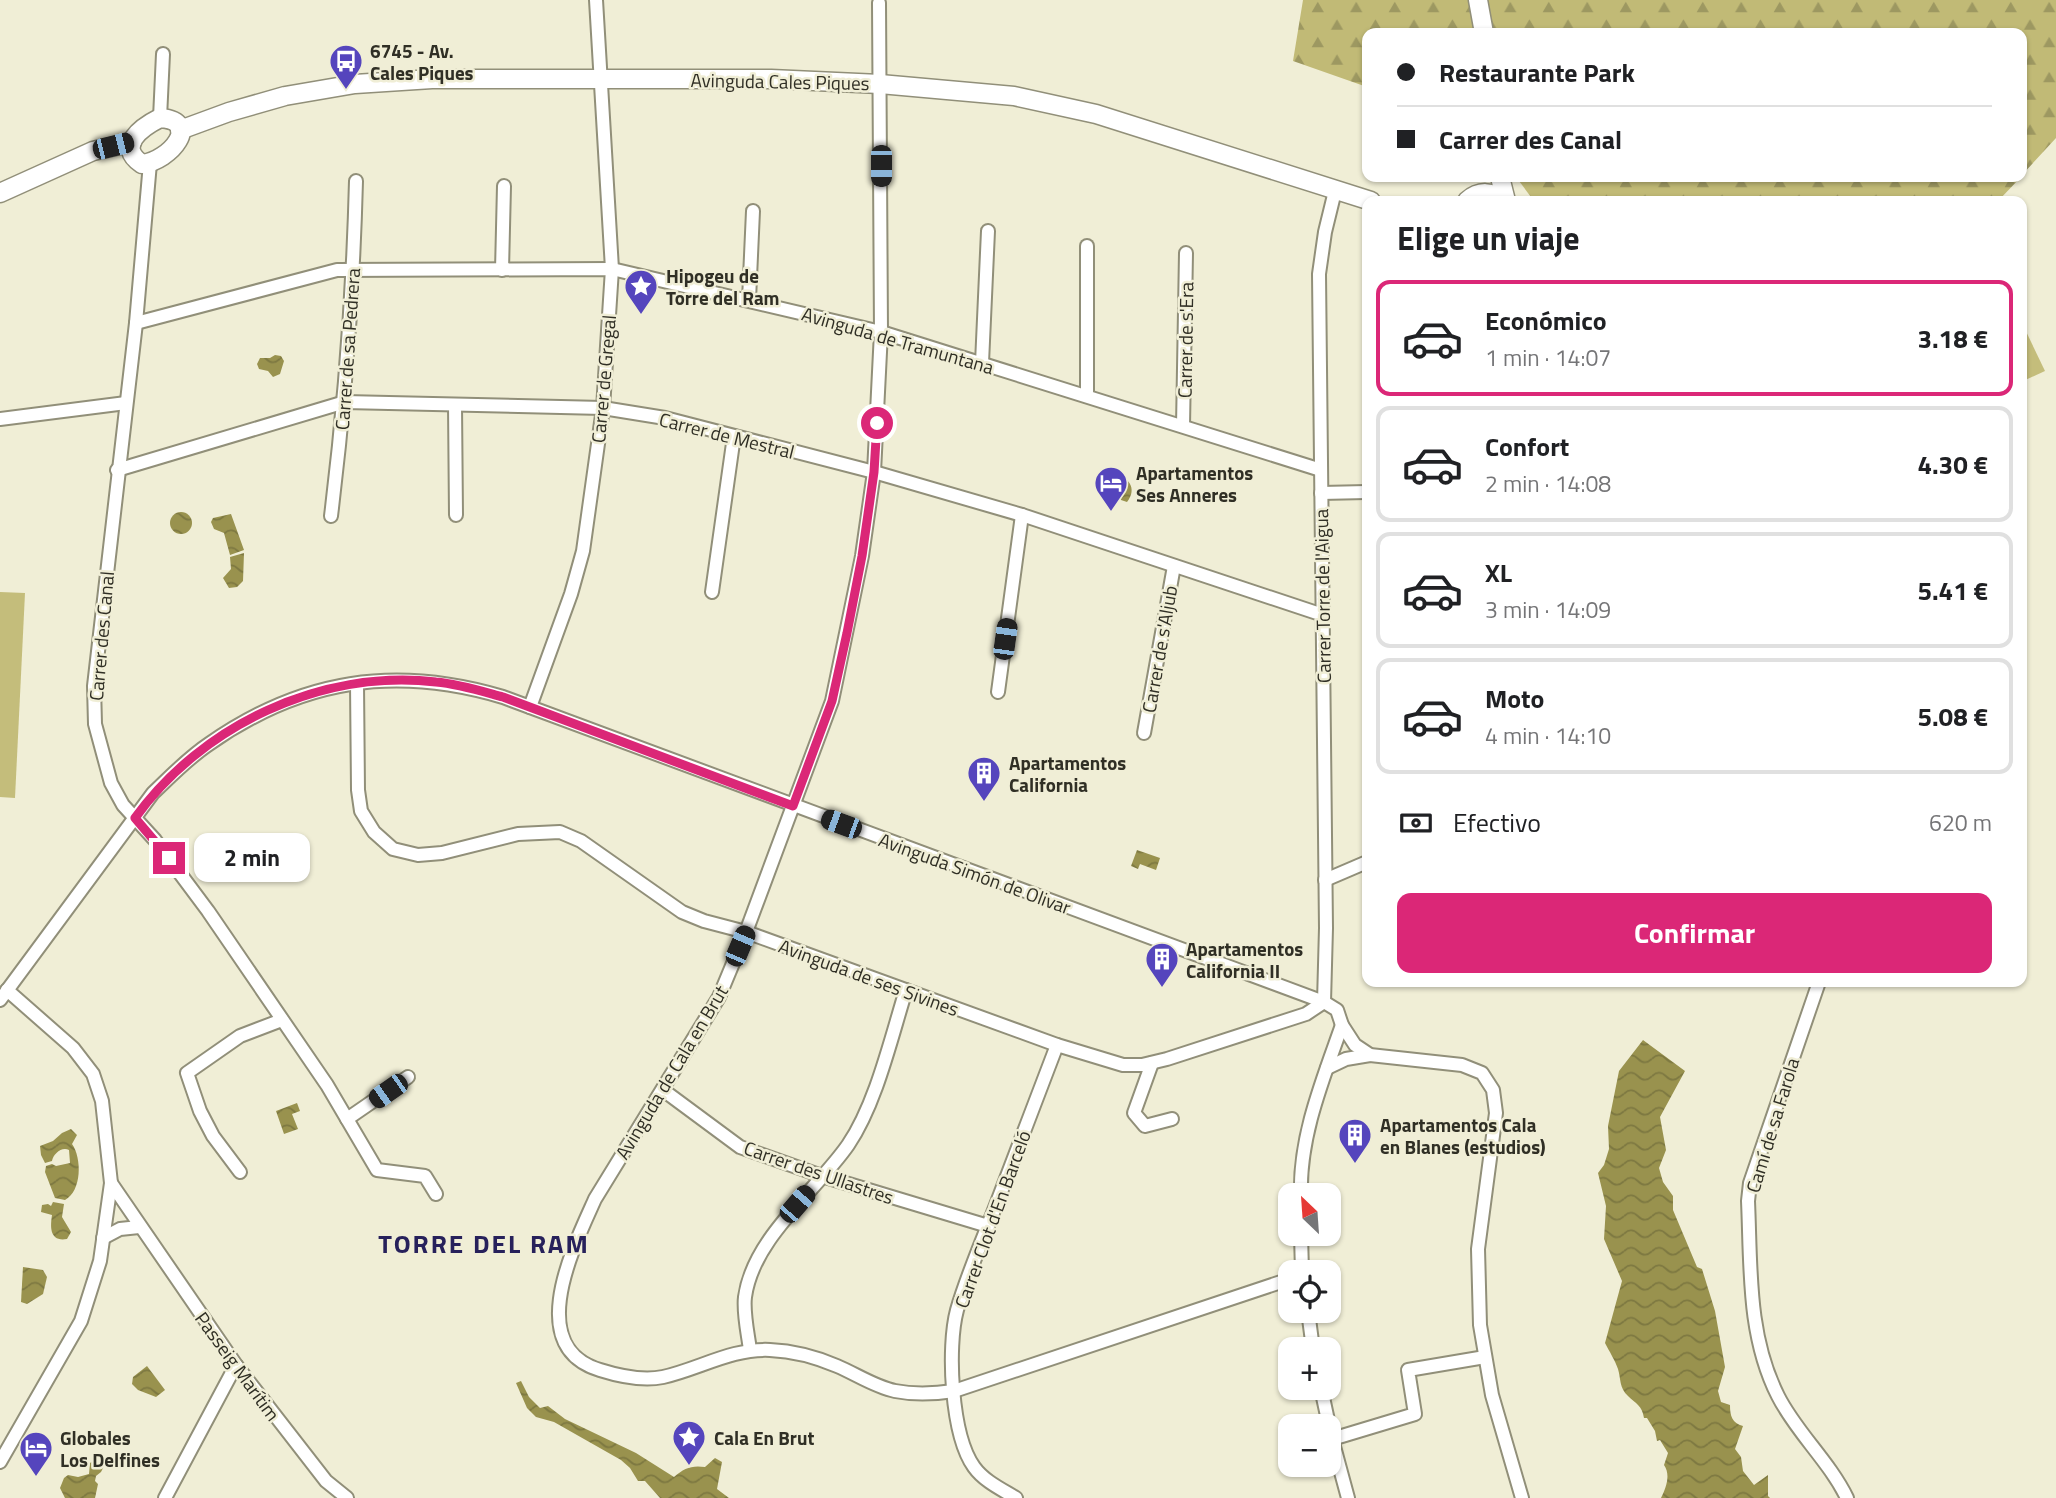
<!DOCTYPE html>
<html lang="es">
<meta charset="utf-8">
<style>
body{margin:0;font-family:"Titillium Web",sans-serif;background:#f6f6f6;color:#202124;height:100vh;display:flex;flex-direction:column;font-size:26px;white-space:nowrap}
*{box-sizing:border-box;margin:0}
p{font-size:23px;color:#757577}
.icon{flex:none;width:38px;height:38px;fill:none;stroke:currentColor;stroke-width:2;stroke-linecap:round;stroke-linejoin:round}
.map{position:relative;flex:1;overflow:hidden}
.details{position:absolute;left:1362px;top:196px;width:665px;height:791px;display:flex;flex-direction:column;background:#fff;border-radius:14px;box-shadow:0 2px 5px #0004}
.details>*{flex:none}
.banner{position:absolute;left:1362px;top:28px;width:665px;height:154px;border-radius:14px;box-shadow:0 2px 5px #0004;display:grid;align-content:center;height:154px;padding:0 35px;background:#fff}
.needle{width:46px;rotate:335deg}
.fabs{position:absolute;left:1278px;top:1183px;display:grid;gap:14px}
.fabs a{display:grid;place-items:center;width:63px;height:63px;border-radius:14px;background:#fff;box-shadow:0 2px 5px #0004;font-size:35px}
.end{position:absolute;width:32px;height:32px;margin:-16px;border:9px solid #db2777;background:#fff;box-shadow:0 0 0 4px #fff}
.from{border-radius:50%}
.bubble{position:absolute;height:49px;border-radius:14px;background:#fff;box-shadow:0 2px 5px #0004;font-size:23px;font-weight:700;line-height:49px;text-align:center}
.car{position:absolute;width:21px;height:42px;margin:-21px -10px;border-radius:9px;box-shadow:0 0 5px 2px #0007;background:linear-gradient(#222 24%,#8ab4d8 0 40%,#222 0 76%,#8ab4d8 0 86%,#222 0)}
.banner b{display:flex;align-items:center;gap:24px;height:66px;font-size:26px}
.banner b+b{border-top:2px solid #e0e0e0}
.banner i{width:18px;height:18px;background:#202124}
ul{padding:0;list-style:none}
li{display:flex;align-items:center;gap:21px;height:116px;margin:0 14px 10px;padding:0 21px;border:4px solid #e0e0e0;border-radius:14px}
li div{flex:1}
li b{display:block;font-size:26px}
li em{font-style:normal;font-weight:700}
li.current{border-color:#db2777}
li>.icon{width:63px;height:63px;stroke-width:1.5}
h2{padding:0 35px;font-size:32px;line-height:84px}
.pay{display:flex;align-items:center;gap:18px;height:77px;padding:0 35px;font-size:26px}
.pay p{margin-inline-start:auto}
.action{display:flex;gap:14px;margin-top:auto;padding:14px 35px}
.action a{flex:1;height:80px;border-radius:14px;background:#db2777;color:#fff;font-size:28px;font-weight:700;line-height:80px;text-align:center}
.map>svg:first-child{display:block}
</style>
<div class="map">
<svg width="2056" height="1498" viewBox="0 0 2056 1498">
<defs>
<pattern id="forest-firs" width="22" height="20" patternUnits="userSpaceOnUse" patternTransform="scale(1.75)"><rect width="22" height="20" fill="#c1ba76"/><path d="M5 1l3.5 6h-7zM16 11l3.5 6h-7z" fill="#9d9861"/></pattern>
<pattern id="water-waves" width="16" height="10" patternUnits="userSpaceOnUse" patternTransform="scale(1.75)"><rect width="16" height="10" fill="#99924e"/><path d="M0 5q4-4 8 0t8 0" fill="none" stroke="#7d7841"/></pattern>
</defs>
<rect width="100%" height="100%" fill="#f0eed6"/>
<g fill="url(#forest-firs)">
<polygon points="1303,0 2056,0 2056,138 2021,176 2021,33 1367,33 1367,87 1293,61"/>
<polygon points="1516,177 2021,177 1998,201 1534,201"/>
</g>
<g fill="#c4bd7b">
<polygon points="2021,321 2045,371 2021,382"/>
<polygon points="0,592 25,593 15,798 0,797"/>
</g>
<g fill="url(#water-waves)">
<polygon points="275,355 281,356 284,361 280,374 273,377 268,371 259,369 257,364 260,358 270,358"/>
<path d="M1113 474C1128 476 1138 488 1127 502L1121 500 1120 490 1110 495 1103 491 1102 485 1104 478Z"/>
<circle cx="181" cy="523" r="11"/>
<polygon points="231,514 244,550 230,555 224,533 214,529 211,522 213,518"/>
<polygon points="244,553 243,581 237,587 229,588 223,578 231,569 230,557"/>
<polygon points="1137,850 1160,858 1156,870 1140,864 1138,869 1131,866"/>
<path d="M1643 1040 1685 1071 1660 1117 1666 1150 1659 1168 1663 1182 1673 1196V1210L1697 1267 1702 1269 1715 1311 1725 1367 1718 1391 1721 1402 1730 1405C1730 1416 1732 1423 1743 1426L1735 1449 1741 1457 1743 1471 1754 1485 1768 1475V1496L1770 1498H1661C1666 1488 1671 1475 1664 1465L1668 1453 1660 1440 1657 1441 1655 1431 1647 1418H1644C1642 1405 1636 1404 1628 1396 1619 1388 1621 1379 1618 1369 1615 1360 1609 1351 1605 1343L1622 1281 1604 1239 1606 1206 1598 1173 1604 1165 1609 1149 1608 1126 1619 1071Z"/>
<polygon points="297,1103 300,1111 292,1114 298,1129 284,1134 276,1111"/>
<path d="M71 1129 77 1135 72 1144C82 1158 82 1191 65 1200L55 1198 45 1172 46 1166 52 1164 56 1166 70 1163 69 1150C62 1146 53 1154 52 1161L45 1163 41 1155 40 1146 53 1141 62 1133Z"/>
<path d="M53 1202 64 1204 62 1217 71 1232 67 1239C50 1242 50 1228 52 1215L41 1212 42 1205 48 1204 51 1206Z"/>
<polygon points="23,1267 43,1270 47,1277 43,1294 27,1304 21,1302"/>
<polygon points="147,1366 165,1390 156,1397 138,1390 132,1384 133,1377"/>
<path d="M521 1381 529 1397 540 1408 548 1406 565 1419 636 1453 674 1477C684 1468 692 1465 705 1467L715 1458 722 1462 717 1489 729 1498H660L645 1481H638L630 1468 621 1460 554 1422 536 1417 527 1408 516 1383Z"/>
<polygon points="97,1458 104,1466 101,1472 96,1476 95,1481 98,1484 95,1498 65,1498 60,1488 64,1478 68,1475 78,1477 89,1474 90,1463"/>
</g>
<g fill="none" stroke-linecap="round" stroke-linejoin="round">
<defs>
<g id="street">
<path d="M879 3 881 332 874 472 862 556 832 701 746 932 719 997 595 1199C574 1246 523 1347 600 1370 619 1376 643 1381 663 1377 699 1369 732 1348 770 1350 793 1351 816 1357 837 1366 856 1374 875 1387 895 1391 915 1395 934 1394 954 1391L1290 1279"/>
<polyline points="160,118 163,54"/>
<polyline points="150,163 136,323 94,686 95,724 111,783 123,805 155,840 208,911 327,1085 377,1170 425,1176 436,1194"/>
<polyline points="502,270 504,186"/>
<polyline points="749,300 753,211"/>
<polyline points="136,323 337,270 612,269 881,332 1321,470"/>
<polyline points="982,363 988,231"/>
<polyline points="1087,396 1087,246"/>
<polyline points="455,405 456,515"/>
<polyline points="0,419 126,403"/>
<polyline points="1183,426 1186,253"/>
<polyline points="117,470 345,402 603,408 665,418 874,472 1022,515 1323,615"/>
<polyline points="1321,493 1367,492"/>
<path d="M331 516C345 403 353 295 356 181"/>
<polyline points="712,592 734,436"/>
<polyline points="357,684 358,790 361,811 374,832 393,849 418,855 442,853 518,834 560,832 581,841 682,912 704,921 746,932 1057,1045 1123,1065 1142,1065 1167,1059 1306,1014 1324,1002"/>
<polyline points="998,692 1022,515"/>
<polyline points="530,707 571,594 583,551 603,408 612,269 596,0"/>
<polyline points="1144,733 1174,566"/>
<polyline points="1325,880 1367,862"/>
<path d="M1819 982 1750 1183 1748 1201C1751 1266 1747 1335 1778 1396 1796 1432 1829 1461 1847 1498"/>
<path d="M0 1000 153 793C171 776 188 758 209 744 302 679 395 665 503 697L1324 1002 1337 1010 1342 1025 1355 1045 1370 1055 1462 1065 1482 1073 1493 1090 1496 1113 1478 1249 1480 1325 1492 1395 1522 1498"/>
<polyline points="1324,1002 1326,928 1319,274 1325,232 1335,191"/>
<polyline points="1152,1063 1134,1113 1145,1126 1172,1119"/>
<polyline points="1327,1068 1346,1059 1370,1055"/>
<polyline points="663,1090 740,1147 822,1176 988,1226"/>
<polyline points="347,1119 408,1077"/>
<polyline points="240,1172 213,1136 200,1111 187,1073 240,1036 282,1020"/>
<polyline points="111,1183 236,1365 326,1481 347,1498"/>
<path d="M1301 1195C1299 1137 1323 1079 1342 1025"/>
<polyline points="1301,1234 1302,1272"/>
<polyline points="103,1238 120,1229 139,1227"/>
<polyline points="1308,1311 1313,1349"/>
<path d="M750 1350C748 1334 743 1313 745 1297 753 1238 816 1191 848 1145 876 1104 891 1038 906 990"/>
<polyline points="1321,1388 1332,1439 1348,1498"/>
<polyline points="1332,1439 1415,1414 1408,1370 1485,1357"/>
<polyline points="0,1462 81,1321 100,1261 111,1183 102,1101 93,1074 73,1048 7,990"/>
<polyline points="165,1498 236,1365"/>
<path d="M1016 1498C1001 1489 984 1481 974 1467 951 1435 947 1347 957 1310 967 1275 983 1239 996 1205 1016 1152 1037 1098 1057 1045"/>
</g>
<g id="secondary">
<polyline points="1478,0 1484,33"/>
<path d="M160 118C203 121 170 161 142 164 115 146 142 127 160 118Z"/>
<polyline points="180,130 229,112 285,96 355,84 432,79 771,79 880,84 1014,96 1096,114 1371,201"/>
<polyline points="1500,177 1506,201"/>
<polyline points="0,193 93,151 132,142"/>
<path d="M1467 201C1479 190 1492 191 1505 201"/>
</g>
</defs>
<use href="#street" stroke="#918f79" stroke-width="16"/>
<use href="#secondary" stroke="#918f79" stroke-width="21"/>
<use href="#street" stroke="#fff" stroke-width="12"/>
<use href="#secondary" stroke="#fff" stroke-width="18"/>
</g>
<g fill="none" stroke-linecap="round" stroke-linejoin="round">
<path stroke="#db2777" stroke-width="9" d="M169 858 135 818C202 725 321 669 436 682 459 684 481 691 503 697L793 806 832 701 847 633 862 556 874 472 877 423"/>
</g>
<defs>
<symbol id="bus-pin" viewBox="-11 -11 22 30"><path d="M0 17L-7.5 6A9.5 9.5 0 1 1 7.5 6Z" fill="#5545bd" stroke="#f0eed6"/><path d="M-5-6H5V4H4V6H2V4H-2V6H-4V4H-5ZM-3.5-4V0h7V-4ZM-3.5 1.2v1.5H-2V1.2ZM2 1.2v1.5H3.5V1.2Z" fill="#fff"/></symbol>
<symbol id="sight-pin" viewBox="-11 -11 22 30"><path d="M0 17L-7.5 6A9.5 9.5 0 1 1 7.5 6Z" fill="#5545bd" stroke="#f0eed6"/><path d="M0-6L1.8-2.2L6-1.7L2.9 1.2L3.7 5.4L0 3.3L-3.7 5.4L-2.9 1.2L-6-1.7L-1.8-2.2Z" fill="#fff"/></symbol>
<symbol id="hotel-pin" viewBox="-11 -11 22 30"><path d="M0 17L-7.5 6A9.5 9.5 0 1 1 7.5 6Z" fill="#5545bd" stroke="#f0eed6"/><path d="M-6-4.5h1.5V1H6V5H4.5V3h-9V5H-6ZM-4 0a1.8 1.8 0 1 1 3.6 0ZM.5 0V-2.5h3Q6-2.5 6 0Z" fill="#fff"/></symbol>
<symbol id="building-pin" viewBox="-11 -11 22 30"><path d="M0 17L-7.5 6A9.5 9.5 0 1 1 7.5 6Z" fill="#5545bd" stroke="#f0eed6"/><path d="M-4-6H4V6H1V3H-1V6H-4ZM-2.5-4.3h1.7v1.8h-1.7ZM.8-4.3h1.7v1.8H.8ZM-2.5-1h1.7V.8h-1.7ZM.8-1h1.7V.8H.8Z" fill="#fff"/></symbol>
</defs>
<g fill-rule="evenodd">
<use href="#bus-pin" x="327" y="42" width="38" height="52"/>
<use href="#sight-pin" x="622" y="267" width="38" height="52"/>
<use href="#hotel-pin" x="1092" y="464" width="38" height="52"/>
<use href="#building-pin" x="965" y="754" width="38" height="52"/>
<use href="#building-pin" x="1143" y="940" width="38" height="52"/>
<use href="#building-pin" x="1336" y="1116" width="38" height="52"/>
<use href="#sight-pin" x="670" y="1418" width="38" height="52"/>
<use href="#hotel-pin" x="17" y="1429" width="38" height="52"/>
</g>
<g text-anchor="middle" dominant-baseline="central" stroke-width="5" stroke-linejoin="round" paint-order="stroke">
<g font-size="19" font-weight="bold" fill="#302f25" stroke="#f0eed6" text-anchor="start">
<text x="370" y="50">6745 - Av.<tspan x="370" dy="22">Cales Piques</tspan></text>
<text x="666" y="275">Hipogeu de<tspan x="666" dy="22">Torre del Ram</tspan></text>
<text x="1136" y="472">Apartamentos<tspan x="1136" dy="22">Ses Anneres</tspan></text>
<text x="1009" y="762">Apartamentos<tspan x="1009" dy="22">California</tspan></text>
<text x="1186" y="948">Apartamentos<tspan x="1186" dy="22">California II</tspan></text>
<text x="1380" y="1124">Apartamentos Cala<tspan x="1380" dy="22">en Blanes (estudios)</tspan></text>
<text x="60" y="1437">Globales<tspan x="60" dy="22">Los Delfines</tspan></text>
<text x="714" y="1437">Cala En Brut</text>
</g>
<g font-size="19" fill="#302f25" stroke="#f0eed6">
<text transform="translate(780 81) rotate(1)">Avinguda Cales Piques</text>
<text transform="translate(898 340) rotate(16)">Avinguda de Tramuntana</text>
<text transform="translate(1185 340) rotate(-89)">Carrer de s'Era</text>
<text transform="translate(347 349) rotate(-86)">Carrer de sa Pedrera</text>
<text transform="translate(603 379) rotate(-85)">Carrer de Gregal</text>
<text transform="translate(727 435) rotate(14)">Carrer de Mestral</text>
<text transform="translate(1322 596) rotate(-91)">Carrer Torre de l'Aigua</text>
<text transform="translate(101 636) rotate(-85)">Carrer des Canal</text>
<text transform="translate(1159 649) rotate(-80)">Carrer de s'Aljub</text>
<text transform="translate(975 873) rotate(20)">Avinguda Simón de Olivar</text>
<text transform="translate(869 977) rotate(20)">Avinguda de ses Sivines</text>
<text transform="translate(671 1072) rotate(-59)">Avinguda de Cala en Brut</text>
<text transform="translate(1772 1125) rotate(-73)">Camí de sa Farola</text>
<text transform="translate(819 1172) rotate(19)">Carrer des Ullastres</text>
<text transform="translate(992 1219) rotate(-70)">Carrer Clot d'En Barceló</text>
<text transform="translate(238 1366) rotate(54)">Passeig Marítim</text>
</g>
<g font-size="26" font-weight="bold" letter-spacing="2" fill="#27215b" stroke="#f0eed6">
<text x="484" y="1243">TORRE DEL RAM</text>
</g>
</g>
</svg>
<div class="fabs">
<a><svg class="needle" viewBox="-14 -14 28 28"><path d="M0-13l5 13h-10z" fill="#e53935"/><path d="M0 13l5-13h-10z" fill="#757577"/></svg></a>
<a><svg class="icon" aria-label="locate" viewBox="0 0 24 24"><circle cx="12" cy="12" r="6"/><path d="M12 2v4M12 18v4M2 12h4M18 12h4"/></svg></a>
<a>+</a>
<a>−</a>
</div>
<i class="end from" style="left:877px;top:423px"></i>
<i class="end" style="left:169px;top:858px"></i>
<div class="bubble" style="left:194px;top:833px;width:116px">2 min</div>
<i class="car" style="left:113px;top:146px;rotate:76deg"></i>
<i class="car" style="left:881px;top:166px;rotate:180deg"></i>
<i class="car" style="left:1005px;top:639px;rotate:8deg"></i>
<i class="car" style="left:841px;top:824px;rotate:290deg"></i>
<i class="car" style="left:740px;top:946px;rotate:23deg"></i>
<i class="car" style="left:388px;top:1091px;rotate:235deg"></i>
<i class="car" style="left:797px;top:1204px;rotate:41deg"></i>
<div class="banner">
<b><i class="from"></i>Restaurante Park</b>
<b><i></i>Carrer des Canal</b>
</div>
<section class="details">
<h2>Elige un viaje</h2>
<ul>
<li class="current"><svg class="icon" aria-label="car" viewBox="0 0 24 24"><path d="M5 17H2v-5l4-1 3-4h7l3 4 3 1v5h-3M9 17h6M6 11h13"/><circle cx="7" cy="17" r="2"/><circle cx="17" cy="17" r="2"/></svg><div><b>Económico</b><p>1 min · 14:07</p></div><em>3.18 €</em></li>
<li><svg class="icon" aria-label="car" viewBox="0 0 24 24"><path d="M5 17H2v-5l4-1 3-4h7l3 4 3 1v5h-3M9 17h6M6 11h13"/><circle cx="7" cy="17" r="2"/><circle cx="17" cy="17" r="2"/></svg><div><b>Confort</b><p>2 min · 14:08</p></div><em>4.30 €</em></li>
<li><svg class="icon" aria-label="car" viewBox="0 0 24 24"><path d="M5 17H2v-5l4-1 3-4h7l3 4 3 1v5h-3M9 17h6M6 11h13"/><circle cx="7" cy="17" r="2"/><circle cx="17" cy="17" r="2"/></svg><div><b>XL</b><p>3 min · 14:09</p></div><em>5.41 €</em></li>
<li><svg class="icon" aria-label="car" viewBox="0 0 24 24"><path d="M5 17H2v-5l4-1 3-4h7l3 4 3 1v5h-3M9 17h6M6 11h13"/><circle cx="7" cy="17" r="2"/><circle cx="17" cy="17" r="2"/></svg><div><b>Moto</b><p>4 min · 14:10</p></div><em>5.08 €</em></li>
</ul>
<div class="pay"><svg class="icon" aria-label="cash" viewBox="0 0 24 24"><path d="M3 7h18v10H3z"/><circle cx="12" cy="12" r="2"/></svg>Efectivo<p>620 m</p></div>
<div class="action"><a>Confirmar</a></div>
</section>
</div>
